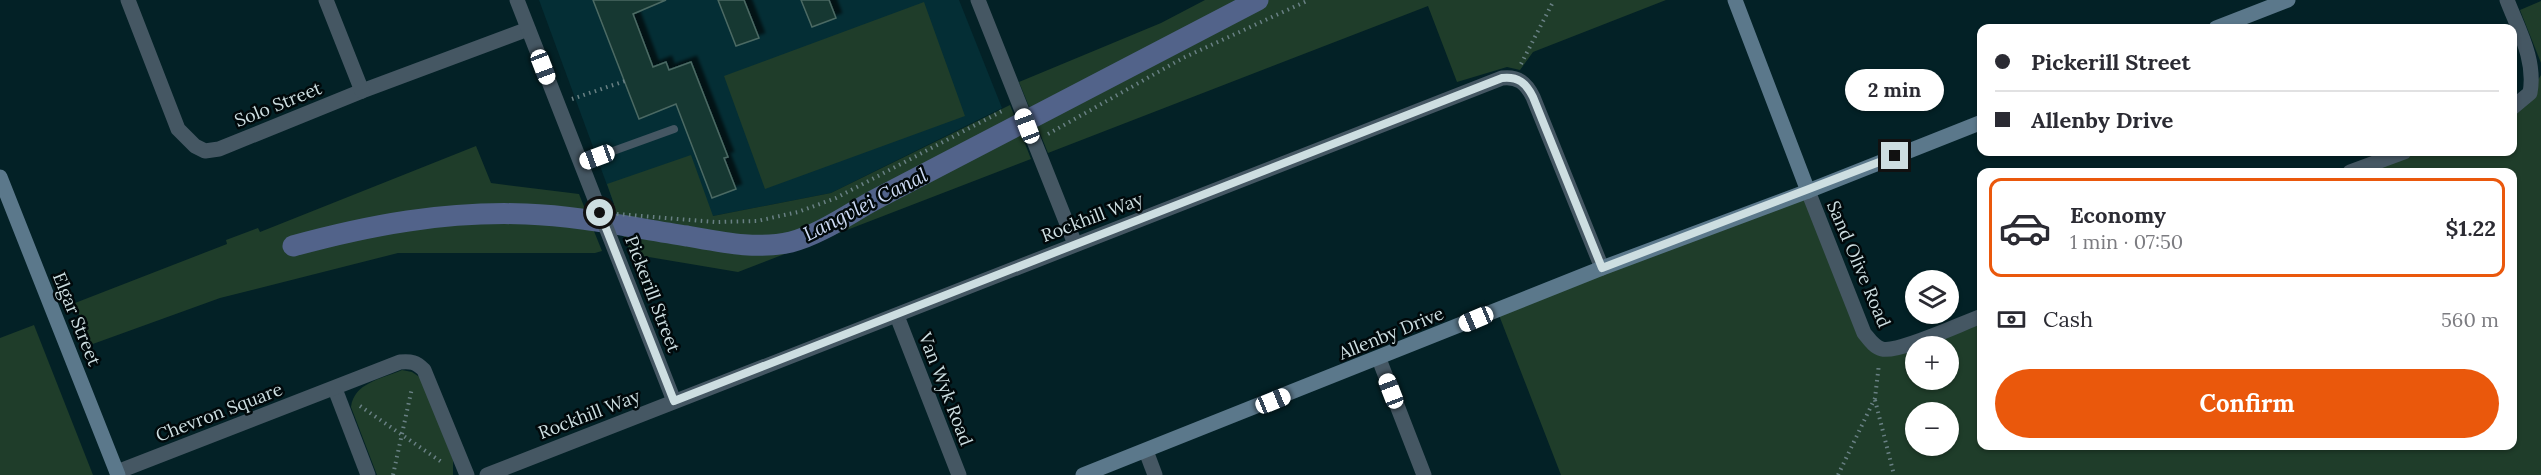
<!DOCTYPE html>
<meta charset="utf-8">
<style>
body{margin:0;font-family:Lora,serif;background:#f7f7f7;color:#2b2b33;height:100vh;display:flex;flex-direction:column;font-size:22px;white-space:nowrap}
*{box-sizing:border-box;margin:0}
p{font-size:20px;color:#7c7c81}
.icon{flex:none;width:33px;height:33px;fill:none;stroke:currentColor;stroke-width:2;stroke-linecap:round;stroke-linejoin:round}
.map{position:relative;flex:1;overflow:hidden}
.drawer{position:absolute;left:1977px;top:168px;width:540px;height:282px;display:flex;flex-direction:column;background:#fff;border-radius:12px;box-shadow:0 2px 4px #0004}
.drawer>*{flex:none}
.hud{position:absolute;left:1977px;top:24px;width:540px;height:132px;border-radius:12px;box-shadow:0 2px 4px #0004;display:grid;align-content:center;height:132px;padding:0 18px;background:#fff}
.tools{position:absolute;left:1905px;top:270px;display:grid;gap:12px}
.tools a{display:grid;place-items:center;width:54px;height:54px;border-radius:50%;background:#fff;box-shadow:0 2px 4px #0004;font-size:30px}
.end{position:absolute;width:27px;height:27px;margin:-14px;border:8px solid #cddee1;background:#111;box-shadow:0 0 0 3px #111}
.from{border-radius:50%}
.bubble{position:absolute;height:42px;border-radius:21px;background:#fff;box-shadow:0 2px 4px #0004;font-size:20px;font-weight:700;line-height:42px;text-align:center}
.car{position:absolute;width:18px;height:36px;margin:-18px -9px;border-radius:8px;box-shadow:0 0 4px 2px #0007;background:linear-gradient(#fff 24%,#345 0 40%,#fff 0 76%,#345 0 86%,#fff 0)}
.hud b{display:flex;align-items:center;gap:21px;height:57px;font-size:22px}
.hud b+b{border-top:2px solid #e1e1e2}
.hud i{width:15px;height:15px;background:#2b2b33}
ul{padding:10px 0 0;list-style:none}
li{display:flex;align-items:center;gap:18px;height:99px;margin:0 12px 9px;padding:0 6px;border:3px solid #e1e1e2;border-radius:12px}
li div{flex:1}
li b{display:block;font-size:22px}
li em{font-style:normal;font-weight:700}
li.on{border-color:#ea580c}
li>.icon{width:54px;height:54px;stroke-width:1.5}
.pay{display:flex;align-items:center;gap:15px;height:66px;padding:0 18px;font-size:22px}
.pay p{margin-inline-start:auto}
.action{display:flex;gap:12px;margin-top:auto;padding:12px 18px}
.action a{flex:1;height:69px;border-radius:36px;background:#ea580c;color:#fff;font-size:24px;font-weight:700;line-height:69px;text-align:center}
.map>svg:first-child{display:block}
</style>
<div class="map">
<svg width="2541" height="475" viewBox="0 0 2541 475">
<defs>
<filter id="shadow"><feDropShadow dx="5.5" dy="-5.5" stdDeviation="1.5" flood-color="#0009"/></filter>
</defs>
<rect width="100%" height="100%" fill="#032126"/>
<polygon fill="#042e35" points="539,0 959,0 1002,108 831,193 713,216 614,204"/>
<g fill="#1f3d2a" fill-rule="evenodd">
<polygon points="1205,0 1666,0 1533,52 1520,70 1507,67 1457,82 1428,6 1048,153 1019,82 1161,23"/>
<polygon points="2541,1 2541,63 2520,10"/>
<polygon points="924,2 965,116 765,189 724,76"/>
<path d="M2541 75V475H1561L1497 310 1808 191 1864 333 1881 348 1981 316 1982 446H2512V172H2350L2404 152H2512L2513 108 2530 93ZM1916 346H1948V380H1916ZM1916 412H1948V446H1916Z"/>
<polygon points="1010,105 1031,159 738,272 631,254 610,205 614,204 607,184 691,155 713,216 831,193"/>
<polygon points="476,146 491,183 579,194 602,251 595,253 398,253 220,298 90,345 75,303 227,244 226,240 258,228 260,232"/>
<polygon points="34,325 93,475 0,475 0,338"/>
<path d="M402 370 412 372 421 378 453 460V475H377L351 407C354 383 381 379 402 370Z"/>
</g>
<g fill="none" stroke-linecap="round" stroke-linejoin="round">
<path stroke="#52638a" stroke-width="21" d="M293 246C370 225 445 211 526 214 580 216 634 228 687 236 721 242 757 250 791 242 822 234 851 212 880 197L1258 0"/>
</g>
<g fill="#193732" stroke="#4b6a64" stroke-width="1.5" filter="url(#shadow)">
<polygon points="593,0 666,0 633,14 653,67 666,62 669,70 691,62 728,157 724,158 736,189 712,198 676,104 639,119"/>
<polygon points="718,0 744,0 759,38 736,46"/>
<polygon points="801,0 829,0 836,18 812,27"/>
</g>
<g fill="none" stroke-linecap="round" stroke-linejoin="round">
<g stroke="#698084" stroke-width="4" stroke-dasharray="1.5 4.5" stroke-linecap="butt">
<polyline points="1521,64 1554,0"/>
<polyline points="572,99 625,81"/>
<polyline points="1048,134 1183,58 1309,0"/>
<polyline points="617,214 715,222 757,221 798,212 836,198 1004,110"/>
<polyline points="1875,400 1894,475"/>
<polyline points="360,406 443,463"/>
<polyline points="393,475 412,388"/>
<polyline points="1838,475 1875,398 1879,364"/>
</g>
<polyline stroke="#455763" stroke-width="8" points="580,163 674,129"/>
<g stroke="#455763" stroke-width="15">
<polyline points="128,0 178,129 195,146 205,151 219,149 362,91 528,29"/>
<polyline points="326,0 362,91"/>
<polyline points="517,0 674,401"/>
<polyline points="978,0 1075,244"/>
<path d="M2507 0C2519 31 2536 60 2530 93L2512 108"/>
<polyline points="2350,172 2404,152"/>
<path d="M1808 191 1864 333C1869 339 1874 347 1882 349 1899 353 1962 323 1982 316"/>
<polyline points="897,316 959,475"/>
<polyline points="1379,359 1424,475"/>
<polyline points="335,389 368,475"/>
<polyline points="1146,451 1155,475"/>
<path d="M117 472 400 362C411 361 416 362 424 370L467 475"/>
<path d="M487 475 1502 78C1518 76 1526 83 1533 97L1602 268"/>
</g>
<g stroke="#5b788b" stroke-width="15">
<polyline points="1735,0 1808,191"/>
<polyline points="2216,28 2288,0"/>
<polyline points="0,177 118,475"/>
<polyline points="1083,475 1602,268 1808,191 1982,122"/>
</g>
</g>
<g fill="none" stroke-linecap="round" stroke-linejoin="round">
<path stroke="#cddee1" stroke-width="8" d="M600 213 674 401 1502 78C1518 76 1526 83 1533 97L1602 268 1895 156"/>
</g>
<g text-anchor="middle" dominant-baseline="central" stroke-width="5" stroke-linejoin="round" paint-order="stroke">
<g font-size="18" fill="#cddee1" stroke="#01090b">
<text transform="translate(278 104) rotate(-22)">Solo Street</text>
<text transform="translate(1092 217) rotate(-21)">Rockhill Way</text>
<text transform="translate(1859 264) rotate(67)">Sand Olive Road</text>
<text transform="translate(653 294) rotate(69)">Pickerill Street</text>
<text transform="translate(77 319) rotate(68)">Elgar Street</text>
<text transform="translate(1391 333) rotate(-22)">Allenby Drive</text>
<text transform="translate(946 389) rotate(69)">Van Wyk Road</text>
<text transform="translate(219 412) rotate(-21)">Chevron Square</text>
<text transform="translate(589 414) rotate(-21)">Rockhill Way</text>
</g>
<g font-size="20" font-style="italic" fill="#cedbf5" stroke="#01090b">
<text transform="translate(865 204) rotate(-27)">Langvlei Canal</text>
</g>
</g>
</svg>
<div class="tools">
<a><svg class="icon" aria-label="layers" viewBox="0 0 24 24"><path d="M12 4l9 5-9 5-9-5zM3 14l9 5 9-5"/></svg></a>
<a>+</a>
<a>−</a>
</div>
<i class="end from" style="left:600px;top:213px"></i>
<i class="end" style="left:1895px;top:156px"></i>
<div class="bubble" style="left:1845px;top:69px;width:99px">2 min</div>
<i class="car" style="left:543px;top:67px;rotate:159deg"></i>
<i class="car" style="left:1027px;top:126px;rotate:339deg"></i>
<i class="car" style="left:597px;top:157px;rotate:250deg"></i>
<i class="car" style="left:1476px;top:319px;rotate:247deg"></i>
<i class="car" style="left:1391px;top:391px;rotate:339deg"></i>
<i class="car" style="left:1273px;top:401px;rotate:68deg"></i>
<div class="hud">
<b><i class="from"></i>Pickerill Street</b>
<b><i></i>Allenby Drive</b>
</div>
<section class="drawer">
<ul>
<li class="on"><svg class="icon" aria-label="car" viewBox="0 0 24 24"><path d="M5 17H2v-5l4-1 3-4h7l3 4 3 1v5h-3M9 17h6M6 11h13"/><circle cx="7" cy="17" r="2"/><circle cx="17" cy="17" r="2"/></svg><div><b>Economy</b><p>1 min · 07:50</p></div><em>$1.22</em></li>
</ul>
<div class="pay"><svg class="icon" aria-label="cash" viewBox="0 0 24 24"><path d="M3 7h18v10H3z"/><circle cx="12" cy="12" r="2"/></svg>Cash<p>560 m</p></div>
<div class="action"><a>Confirm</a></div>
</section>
</div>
